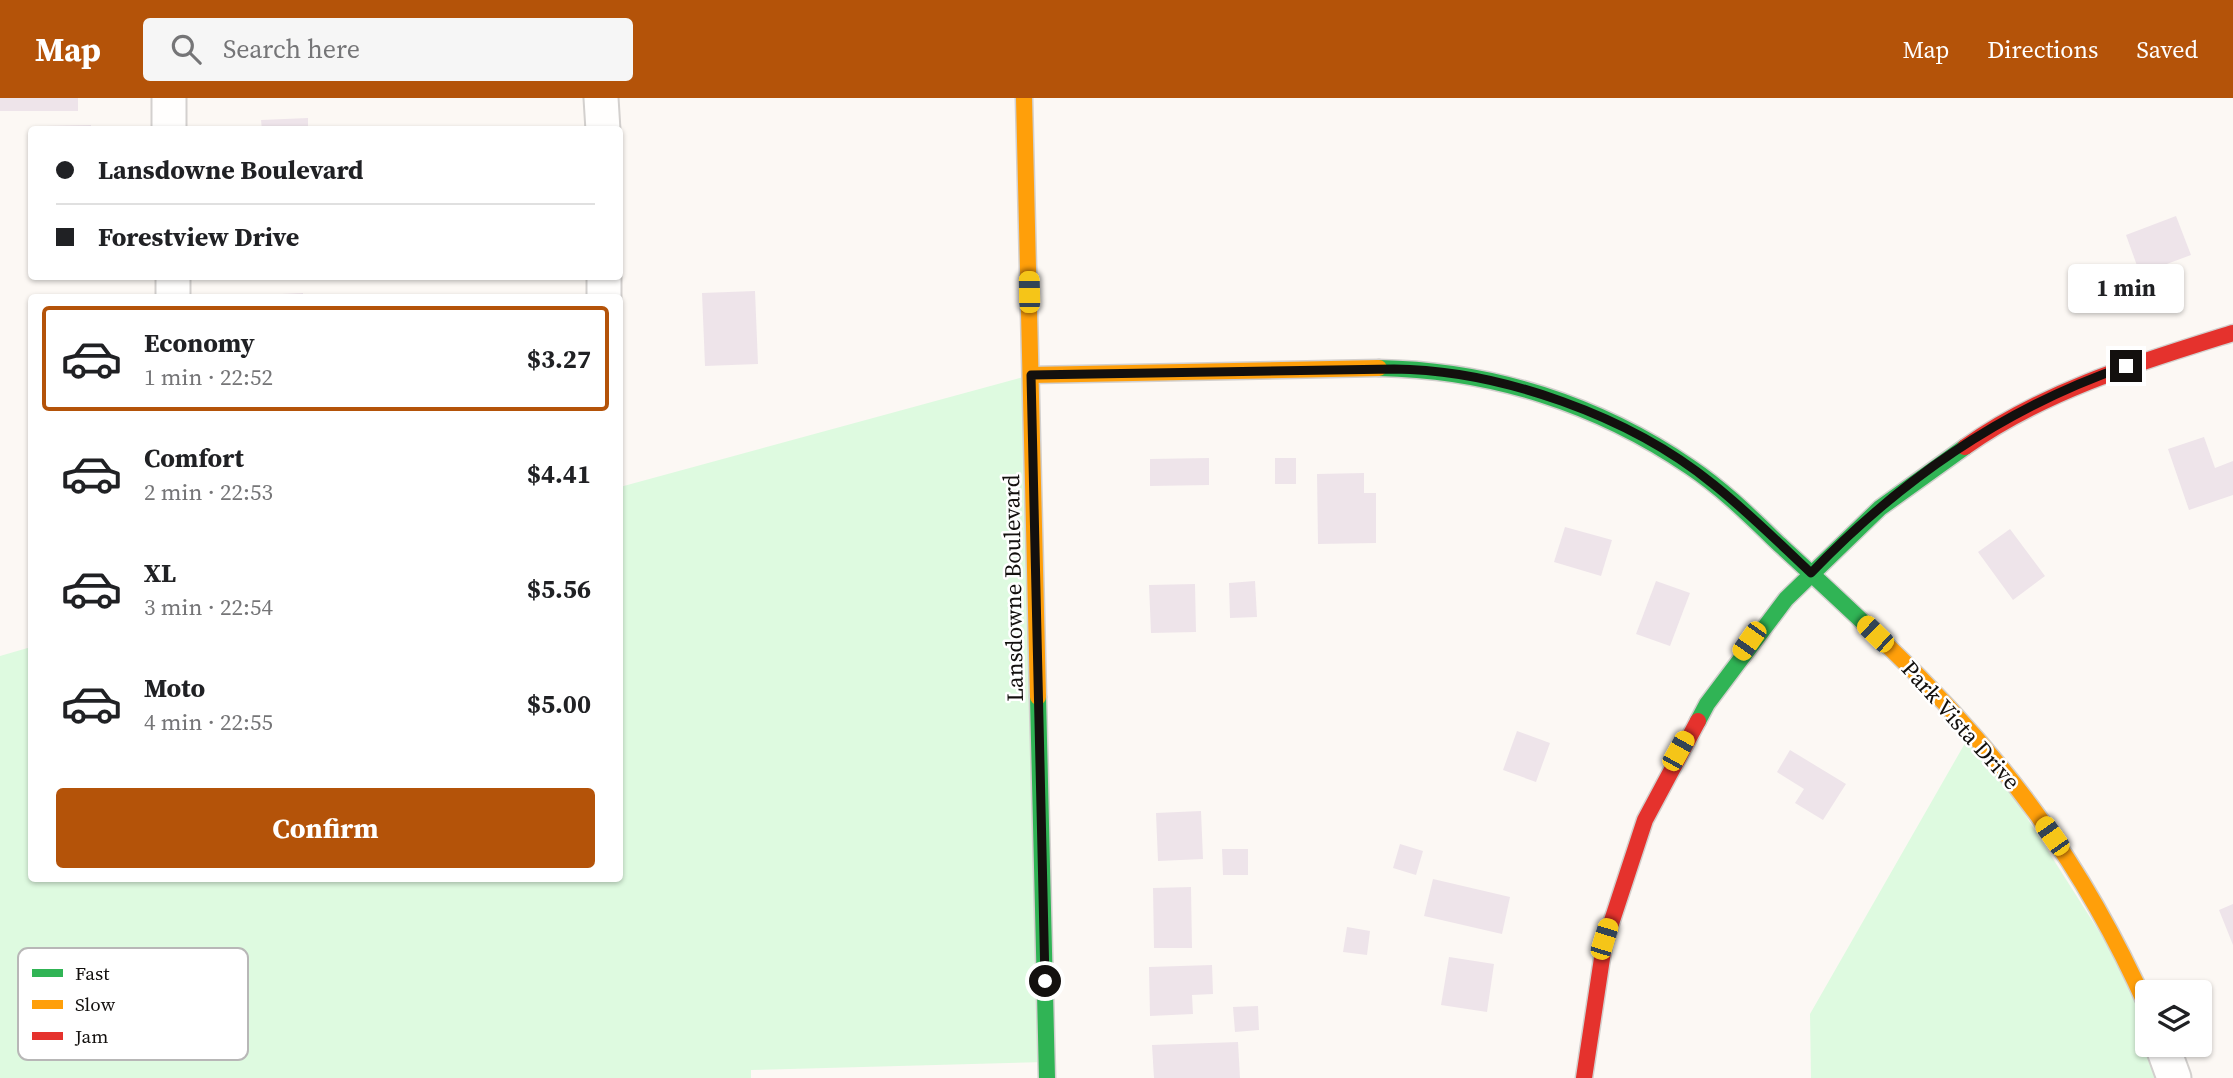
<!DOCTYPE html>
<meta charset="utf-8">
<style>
body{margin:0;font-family:"Source Serif 4",serif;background:#f6f6f6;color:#202124;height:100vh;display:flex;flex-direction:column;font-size:26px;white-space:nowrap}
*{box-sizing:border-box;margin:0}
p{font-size:23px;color:#757577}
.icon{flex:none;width:38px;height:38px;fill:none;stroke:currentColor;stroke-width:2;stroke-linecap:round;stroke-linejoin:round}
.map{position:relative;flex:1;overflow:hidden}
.details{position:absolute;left:28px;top:196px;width:595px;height:588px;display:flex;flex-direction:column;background:#fff;border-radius:7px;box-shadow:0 2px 5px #0004}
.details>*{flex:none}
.top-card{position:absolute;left:28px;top:28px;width:595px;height:154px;border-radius:7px;box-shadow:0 2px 5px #0004;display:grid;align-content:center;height:154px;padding:0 28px;background:#fff}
.fabs{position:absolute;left:2135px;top:882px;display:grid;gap:14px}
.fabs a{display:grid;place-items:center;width:77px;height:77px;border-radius:7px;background:#fff;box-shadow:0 2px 5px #0004;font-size:35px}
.end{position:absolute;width:32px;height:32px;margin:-16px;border:9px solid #13100e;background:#fff;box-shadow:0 0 0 4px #fff}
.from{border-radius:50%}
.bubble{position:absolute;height:49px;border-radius:7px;background:#fff;box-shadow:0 2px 5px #0004;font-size:23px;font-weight:700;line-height:49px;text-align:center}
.car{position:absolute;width:21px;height:42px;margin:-21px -10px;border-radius:9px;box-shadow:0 0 5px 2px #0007;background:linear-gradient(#f5c518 24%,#345 0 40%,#f5c518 0 76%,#345 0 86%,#f5c518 0)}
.top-card b{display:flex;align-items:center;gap:24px;height:66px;font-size:26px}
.top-card b+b{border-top:2px solid #e0e0e0}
.top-card i{width:18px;height:18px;background:#202124}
ul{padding:12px 0 0;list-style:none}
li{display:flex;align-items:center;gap:21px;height:105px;margin:0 14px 10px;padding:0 14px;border:4px solid transparent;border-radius:7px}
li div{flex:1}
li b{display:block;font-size:26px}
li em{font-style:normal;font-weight:700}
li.on{border-color:#b45309}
li>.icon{width:63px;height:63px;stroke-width:1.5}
.primary-button{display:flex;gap:14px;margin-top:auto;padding:14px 28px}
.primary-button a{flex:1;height:80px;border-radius:7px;background:#b45309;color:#fff;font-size:28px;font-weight:700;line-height:80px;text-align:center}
header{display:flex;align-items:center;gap:42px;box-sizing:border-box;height:98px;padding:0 35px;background:#b45309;color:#fff}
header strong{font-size:33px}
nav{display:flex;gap:38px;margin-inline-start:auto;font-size:24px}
.search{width:490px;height:63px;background:#f6f6f6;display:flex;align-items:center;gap:18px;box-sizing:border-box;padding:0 24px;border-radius:7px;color:#757577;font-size:26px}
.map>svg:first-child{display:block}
</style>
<header>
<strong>Map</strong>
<div class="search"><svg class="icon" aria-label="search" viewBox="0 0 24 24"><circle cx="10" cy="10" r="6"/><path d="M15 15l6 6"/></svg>Search here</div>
<nav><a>Map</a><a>Directions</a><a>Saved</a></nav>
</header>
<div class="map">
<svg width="2233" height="980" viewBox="0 0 2233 980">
<rect width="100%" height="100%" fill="#fcf8f4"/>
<g fill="#defae0">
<polygon points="1031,277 1046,964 751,972 751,980 0,980 0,558 31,549 32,780 620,780 620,389"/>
<polygon points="1972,633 2147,909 2147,947 2174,980 1811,980 1810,916"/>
</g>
<g fill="#eee4ea">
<rect x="0" y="0" width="78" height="13"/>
<polygon points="308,20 308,32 262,32 261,22"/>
<polygon points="91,27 91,32 45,32 45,28"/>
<polygon points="2176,118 2191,157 2140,176 2126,137"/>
<polygon points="755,193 758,266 705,268 702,195"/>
<polygon points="303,195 303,200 261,200 261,197"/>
<polygon points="2204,339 2215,370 2233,363 2233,397 2189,412 2168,351"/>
<polygon points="1209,360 1209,387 1150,388 1150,361"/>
<rect x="1275" y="360" width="21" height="26"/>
<polygon points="1364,375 1364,395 1376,395 1376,445 1318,446 1317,376"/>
<polygon points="1565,429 1612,442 1601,478 1554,464"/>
<polygon points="2010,431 2045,478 2013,502 1978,454"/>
<polygon points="1255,483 1257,519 1230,520 1229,485"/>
<polygon points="1656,483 1690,495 1670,548 1636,536"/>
<polygon points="1195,486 1196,534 1151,535 1149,487"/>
<polygon points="1517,633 1550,645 1536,684 1503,672"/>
<polygon points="1790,652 1846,686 1823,722 1795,705 1804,691 1777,674"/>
<polygon points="1201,713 1203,761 1158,763 1156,715"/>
<polygon points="1400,746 1423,753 1416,777 1393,770"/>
<polygon points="1222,751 1248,751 1248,777 1223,777"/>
<polygon points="1433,781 1510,799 1502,836 1424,818"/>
<polygon points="1191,789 1192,850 1154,850 1153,790"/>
<polygon points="2233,806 2233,847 2219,812"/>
<polygon points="1347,829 1370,833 1367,857 1343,854"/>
<polygon points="1449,859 1494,866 1487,914 1441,907"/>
<polygon points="1212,867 1213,896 1192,897 1193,916 1150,918 1149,869"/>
<polygon points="1258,908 1259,932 1235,934 1233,909"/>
<polygon points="1238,944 1240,980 1154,980 1152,947"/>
</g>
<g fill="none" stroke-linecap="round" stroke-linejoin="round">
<defs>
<g id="street">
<polyline points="169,0 169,32"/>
<polyline points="601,0 603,32"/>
<polyline points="173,178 173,200"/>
<polyline points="604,178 604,200"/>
<polyline points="2162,947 2174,980"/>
</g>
<g id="fast">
<path d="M1379 270C1491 272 1598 306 1690 369 1723 391 1751 419 1779 446 1816 480 1852 513 1888 548"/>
<polyline points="1038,599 1047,980"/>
<polyline points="1698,623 1707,606 1786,501 1880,410 1965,349"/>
</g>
<g id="slow">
<polyline points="1024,0 1038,599"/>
<polyline points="1031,277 1379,270"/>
<path d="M1888 548C2002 657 2083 765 2147 909"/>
</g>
<g id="jam">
<path d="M1965 349C2045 292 2140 264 2233 235"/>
<polyline points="1584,980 1604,847 1645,722 1698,623"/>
</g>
</defs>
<use href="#street" stroke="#d3d0ce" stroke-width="37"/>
<use href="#fast" stroke="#d3d0ce" stroke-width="19"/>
<use href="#slow" stroke="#d3d0ce" stroke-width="19"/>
<use href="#jam" stroke="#d3d0ce" stroke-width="19"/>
<use href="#street" stroke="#fffefd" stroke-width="33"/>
<use href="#fast" stroke="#30b455" stroke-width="16"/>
<use href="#slow" stroke="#ff9f0a" stroke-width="16"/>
<use href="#jam" stroke="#e5322d" stroke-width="16"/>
</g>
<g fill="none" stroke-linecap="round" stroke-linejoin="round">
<path stroke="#13100e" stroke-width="9" d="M1045 883 1031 277 1394 271C1500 272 1630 318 1713 386 1747 413 1779 445 1811 475 1900 382 2004 310 2126 268"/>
</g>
<g text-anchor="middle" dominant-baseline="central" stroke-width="5" stroke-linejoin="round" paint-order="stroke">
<g font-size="23" fill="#13100e" stroke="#fff">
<text transform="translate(1013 490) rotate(-91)">Lansdowne Boulevard</text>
<text transform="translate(1961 627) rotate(48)">Park Vista Drive</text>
</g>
</g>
<rect x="18" y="850" width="230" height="112" rx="10" fill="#fff" stroke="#b8b7b7" stroke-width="2"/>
<rect x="32" y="871" width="31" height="8" fill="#30b455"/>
<rect x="32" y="902" width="31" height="9" fill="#ff9f0a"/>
<rect x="32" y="934" width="31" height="8" fill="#e5322d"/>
<g font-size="19" fill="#13100e">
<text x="75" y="882">Fast</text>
<text x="75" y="913">Slow</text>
<text x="75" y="945">Jam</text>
</g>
</svg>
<div class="fabs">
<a><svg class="icon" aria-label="layers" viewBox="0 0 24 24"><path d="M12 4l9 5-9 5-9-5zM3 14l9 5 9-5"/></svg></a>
</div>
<i class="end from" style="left:1045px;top:883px"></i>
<i class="end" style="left:2126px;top:268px"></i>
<div class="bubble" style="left:2068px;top:166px;width:116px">1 min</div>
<i class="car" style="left:1029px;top:194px;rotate:359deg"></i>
<i class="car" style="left:1875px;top:536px;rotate:314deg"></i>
<i class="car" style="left:1749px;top:543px;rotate:215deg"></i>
<i class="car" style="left:1678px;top:653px;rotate:29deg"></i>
<i class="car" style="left:2052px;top:738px;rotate:325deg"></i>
<i class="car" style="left:1604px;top:841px;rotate:17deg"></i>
<div class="top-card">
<b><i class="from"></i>Lansdowne Boulevard</b>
<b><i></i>Forestview Drive</b>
</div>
<section class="details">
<ul>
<li class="on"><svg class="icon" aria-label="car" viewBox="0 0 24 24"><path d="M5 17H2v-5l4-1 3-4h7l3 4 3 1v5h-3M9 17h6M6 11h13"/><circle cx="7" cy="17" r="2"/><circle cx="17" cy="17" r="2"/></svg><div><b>Economy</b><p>1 min · 22:52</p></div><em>$3.27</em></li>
<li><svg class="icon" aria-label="car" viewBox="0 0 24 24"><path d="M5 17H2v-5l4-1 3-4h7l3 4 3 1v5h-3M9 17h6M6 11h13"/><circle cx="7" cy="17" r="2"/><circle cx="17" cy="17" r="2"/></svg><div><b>Comfort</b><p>2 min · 22:53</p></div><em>$4.41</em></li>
<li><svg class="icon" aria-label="car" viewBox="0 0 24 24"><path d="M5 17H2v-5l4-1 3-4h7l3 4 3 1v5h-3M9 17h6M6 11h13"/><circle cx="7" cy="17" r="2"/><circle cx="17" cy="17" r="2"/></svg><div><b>XL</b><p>3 min · 22:54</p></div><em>$5.56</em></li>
<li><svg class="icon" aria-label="car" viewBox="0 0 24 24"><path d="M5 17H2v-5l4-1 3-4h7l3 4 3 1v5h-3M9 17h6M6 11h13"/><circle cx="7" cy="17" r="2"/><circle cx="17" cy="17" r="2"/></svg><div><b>Moto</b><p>4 min · 22:55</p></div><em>$5.00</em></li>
</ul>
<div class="primary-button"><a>Confirm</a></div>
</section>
</div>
